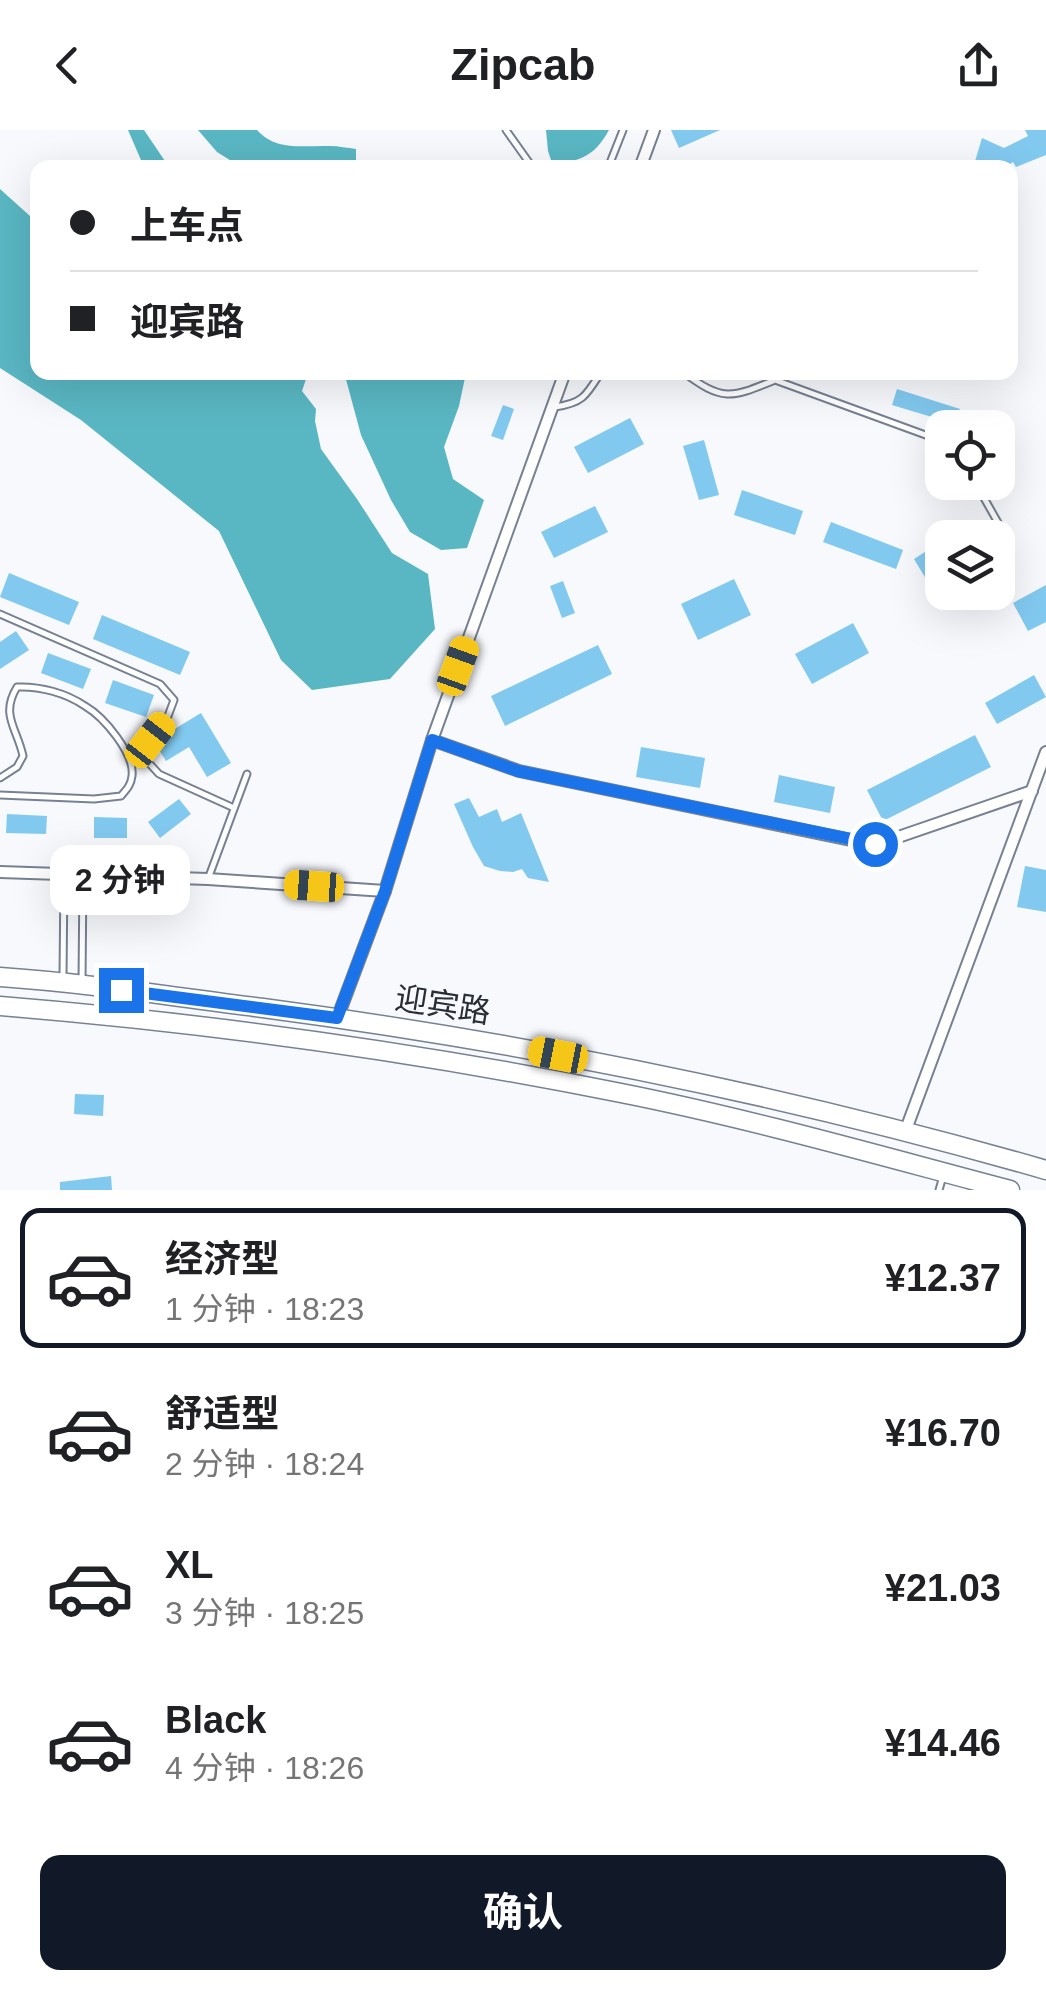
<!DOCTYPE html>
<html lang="zh">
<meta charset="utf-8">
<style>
body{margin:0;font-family:Arial,"Noto Sans SC",sans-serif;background:#f6f6f6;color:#202124;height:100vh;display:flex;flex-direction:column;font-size:38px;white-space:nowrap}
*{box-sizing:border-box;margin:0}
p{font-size:32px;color:#757577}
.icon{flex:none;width:55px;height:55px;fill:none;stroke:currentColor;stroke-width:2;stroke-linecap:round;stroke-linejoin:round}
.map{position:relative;height:1060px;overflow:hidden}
.drawer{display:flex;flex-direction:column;background:#fff;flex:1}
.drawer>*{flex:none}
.hud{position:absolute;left:30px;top:30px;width:988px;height:220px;border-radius:20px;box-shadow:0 10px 40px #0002;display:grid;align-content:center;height:220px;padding:0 40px;background:#fff}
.buttons{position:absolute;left:925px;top:280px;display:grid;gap:20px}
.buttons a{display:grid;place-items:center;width:90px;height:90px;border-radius:20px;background:#fff;box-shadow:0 10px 40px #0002;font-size:50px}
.end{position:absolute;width:45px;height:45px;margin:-22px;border:12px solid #1a73e8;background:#fff;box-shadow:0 0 0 5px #fff}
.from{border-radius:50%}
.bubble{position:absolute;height:70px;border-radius:20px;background:#fff;box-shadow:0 10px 40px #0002;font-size:32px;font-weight:700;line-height:70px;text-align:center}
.car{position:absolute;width:30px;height:60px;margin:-30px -15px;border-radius:12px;box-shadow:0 0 8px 2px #0007;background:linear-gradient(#f5c518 24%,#345 0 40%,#f5c518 0 76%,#345 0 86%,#f5c518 0)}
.hud b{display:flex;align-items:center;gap:35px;height:95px;font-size:38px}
.hud b+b{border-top:2px solid #e0e0e0}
.hud i{width:25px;height:25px;background:#202124}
ul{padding:18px 0 0;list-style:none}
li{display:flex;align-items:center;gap:30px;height:140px;margin:0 20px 15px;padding:0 20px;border:5px solid transparent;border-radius:20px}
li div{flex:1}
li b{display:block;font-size:38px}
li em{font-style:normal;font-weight:700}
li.on{border-color:#111827}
li>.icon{width:90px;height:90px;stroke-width:1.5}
.cta{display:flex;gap:20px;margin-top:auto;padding:20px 40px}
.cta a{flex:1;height:115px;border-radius:20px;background:#111827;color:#fff;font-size:40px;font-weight:700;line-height:115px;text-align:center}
header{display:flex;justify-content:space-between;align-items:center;height:130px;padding:0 40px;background:#fff;font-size:45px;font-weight:700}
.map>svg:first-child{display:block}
</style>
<header><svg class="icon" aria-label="back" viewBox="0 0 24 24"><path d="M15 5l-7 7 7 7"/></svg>Zipcab<svg class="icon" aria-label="share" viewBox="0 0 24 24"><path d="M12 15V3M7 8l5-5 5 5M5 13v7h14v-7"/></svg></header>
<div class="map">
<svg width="1046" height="1060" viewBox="0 0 1046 1060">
<rect width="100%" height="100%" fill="#f7f9fd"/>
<g fill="#59b7c3">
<polygon points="128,0 144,0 169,37 144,37"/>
<path d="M198 0H257C277 22 303 15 330 16 339 16 347 18 356 19V31L349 37H241L217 22Z"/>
<path d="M546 0H609C594 27 582 29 553 36L548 21Z"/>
<polygon points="0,59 30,86 37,99 38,242 308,243 302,261 316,279 315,291 321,319 357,369 392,423 428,444 435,499 390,549 312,560 281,530 219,401 81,290 0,238"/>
<polygon points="344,242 466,243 459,276 444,317 453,349 484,370 467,418 441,420 410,402 391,370 361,305"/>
</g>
<g fill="#82c9f0">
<polygon points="671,0 720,0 679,18"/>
<polygon points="1025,0 1046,0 1046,25 1016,37 1013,32 1004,38 996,34 994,38 973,38 982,8 1004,18 1028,6"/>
<polygon points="897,259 960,279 955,294 892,275"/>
<polygon points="503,275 514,279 503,310 491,306"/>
<polygon points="630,288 644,314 588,343 574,317"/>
<polygon points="704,310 719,365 699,370 683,316"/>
<polygon points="742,360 803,381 795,405 734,385"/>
<polygon points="595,376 608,402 554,428 541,402"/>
<polygon points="831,392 903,420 896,439 823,412"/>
<polygon points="942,411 942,438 926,449 914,429"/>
<polygon points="9,443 79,472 69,495 0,467"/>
<polygon points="734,449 751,485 698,510 681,474"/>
<polygon points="563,451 575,483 562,488 550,456"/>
<polygon points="1046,455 1046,492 1028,501 1013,473"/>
<polygon points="102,485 190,522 180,545 93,509"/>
<polygon points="853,493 869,523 812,554 795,524"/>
<polygon points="16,501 29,520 0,539 0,512"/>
<polygon points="598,515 612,544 505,596 491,566"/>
<polygon points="48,523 91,539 83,559 41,543"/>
<polygon points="1034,545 1046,567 997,594 985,573"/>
<polygon points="113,550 154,565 146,587 105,573"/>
<polygon points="201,583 231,633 207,647 189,617 166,631 156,615 158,609"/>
<polygon points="975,605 991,637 883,691 867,660"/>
<polygon points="641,617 705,628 700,658 636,647"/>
<polygon points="779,645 835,657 830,683 774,672"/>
<polygon points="469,668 479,687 497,679 502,692 521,683 549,752 528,748 522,739 513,742 500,741 484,736 473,717 454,674"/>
<polygon points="179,669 191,684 160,708 148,692"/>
<polygon points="7,684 47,686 46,704 6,703"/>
<polygon points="94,687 127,688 127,708 94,708"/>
<polygon points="1025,736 1046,740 1046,782 1017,777"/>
<polygon points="75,964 104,965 103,986 74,984"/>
<polygon points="111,1046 112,1060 60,1060 60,1052"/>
</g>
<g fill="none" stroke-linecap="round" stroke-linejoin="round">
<defs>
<g id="service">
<polyline points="506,0 533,38"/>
<polyline points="608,38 623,0"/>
<path d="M683 242C723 272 731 268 775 250L942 311"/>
<path d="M555 277C583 273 586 266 601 242"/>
<polyline points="975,352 1005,405"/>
<polyline points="0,484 160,554 174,570 168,586 150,610 147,631 159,644 234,678"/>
<path d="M0 648 17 637 23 626C17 598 0 585 17 557 40 556 66 563 85 576 104 587 135 624 132 646 131 655 127 659 121 666L94 669 0 665"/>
<polyline points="208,749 247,644"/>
<polyline points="63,846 64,747"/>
<polyline points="82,852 83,744"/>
<polyline points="939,1060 943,1046"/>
</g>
<g id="minor">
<polyline points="640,38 654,0"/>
<polyline points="432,610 519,641 875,715 1032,661"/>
<polyline points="0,742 208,749 385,761"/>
<polyline points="337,889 385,761 432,610 565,242"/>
<polyline points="905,1002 1046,622"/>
</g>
<g id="trunk">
<path d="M0 847C88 853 175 867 263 878 527 913 790 966 1046 1040"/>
<path d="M0 876C208 893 416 922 621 963 752 989 881 1026 1010 1060"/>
</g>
</defs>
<use href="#service" stroke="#778191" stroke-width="9"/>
<use href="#minor" stroke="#778191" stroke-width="14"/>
<use href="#trunk" stroke="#778191" stroke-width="21"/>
<use href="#service" stroke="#fff" stroke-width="5"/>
<use href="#minor" stroke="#fff" stroke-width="10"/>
<use href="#trunk" stroke="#fff" stroke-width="18"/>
</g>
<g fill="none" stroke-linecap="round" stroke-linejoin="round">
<polyline stroke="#1a73e8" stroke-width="12" points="121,860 337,888 385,761 432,610 518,641 875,714"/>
</g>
<g text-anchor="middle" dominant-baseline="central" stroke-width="10" stroke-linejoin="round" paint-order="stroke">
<g font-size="32" fill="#2a2e35" stroke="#f7f9fd">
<text transform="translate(443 875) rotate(9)">迎宾路</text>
</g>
</g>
</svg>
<div class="buttons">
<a><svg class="icon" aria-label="locate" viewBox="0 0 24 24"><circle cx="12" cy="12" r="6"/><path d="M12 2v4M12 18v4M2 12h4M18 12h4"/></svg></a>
<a><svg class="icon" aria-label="layers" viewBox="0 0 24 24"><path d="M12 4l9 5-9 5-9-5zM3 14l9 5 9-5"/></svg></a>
</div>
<i class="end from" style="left:875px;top:714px"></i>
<i class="end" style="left:121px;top:860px"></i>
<div class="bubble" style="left:50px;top:715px;width:140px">2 分钟</div>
<i class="car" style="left:458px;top:536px;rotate:20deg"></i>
<i class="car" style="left:150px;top:610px;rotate:38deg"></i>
<i class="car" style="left:314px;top:756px;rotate:274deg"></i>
<i class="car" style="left:558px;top:925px;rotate:281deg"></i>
<div class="hud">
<b><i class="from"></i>上车点</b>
<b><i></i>迎宾路</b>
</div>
</div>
<section class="drawer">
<ul>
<li class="on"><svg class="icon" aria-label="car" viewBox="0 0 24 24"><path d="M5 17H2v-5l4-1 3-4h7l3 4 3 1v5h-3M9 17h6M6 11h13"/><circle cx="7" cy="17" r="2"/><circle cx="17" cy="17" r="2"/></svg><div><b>经济型</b><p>1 分钟 · 18:23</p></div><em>¥12.37</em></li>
<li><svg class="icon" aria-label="car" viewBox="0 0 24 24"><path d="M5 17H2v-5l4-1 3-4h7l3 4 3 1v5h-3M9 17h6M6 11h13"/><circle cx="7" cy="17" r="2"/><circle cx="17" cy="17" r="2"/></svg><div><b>舒适型</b><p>2 分钟 · 18:24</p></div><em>¥16.70</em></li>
<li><svg class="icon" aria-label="car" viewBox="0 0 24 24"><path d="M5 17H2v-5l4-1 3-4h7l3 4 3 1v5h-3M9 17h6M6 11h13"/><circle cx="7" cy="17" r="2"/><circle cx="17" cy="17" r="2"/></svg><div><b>XL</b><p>3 分钟 · 18:25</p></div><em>¥21.03</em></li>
<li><svg class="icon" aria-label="car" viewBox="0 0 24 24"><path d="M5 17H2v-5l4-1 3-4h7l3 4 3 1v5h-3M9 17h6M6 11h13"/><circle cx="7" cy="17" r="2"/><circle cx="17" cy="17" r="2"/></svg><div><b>Black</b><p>4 分钟 · 18:26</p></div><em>¥14.46</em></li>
</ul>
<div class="cta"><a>确认</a></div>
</section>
